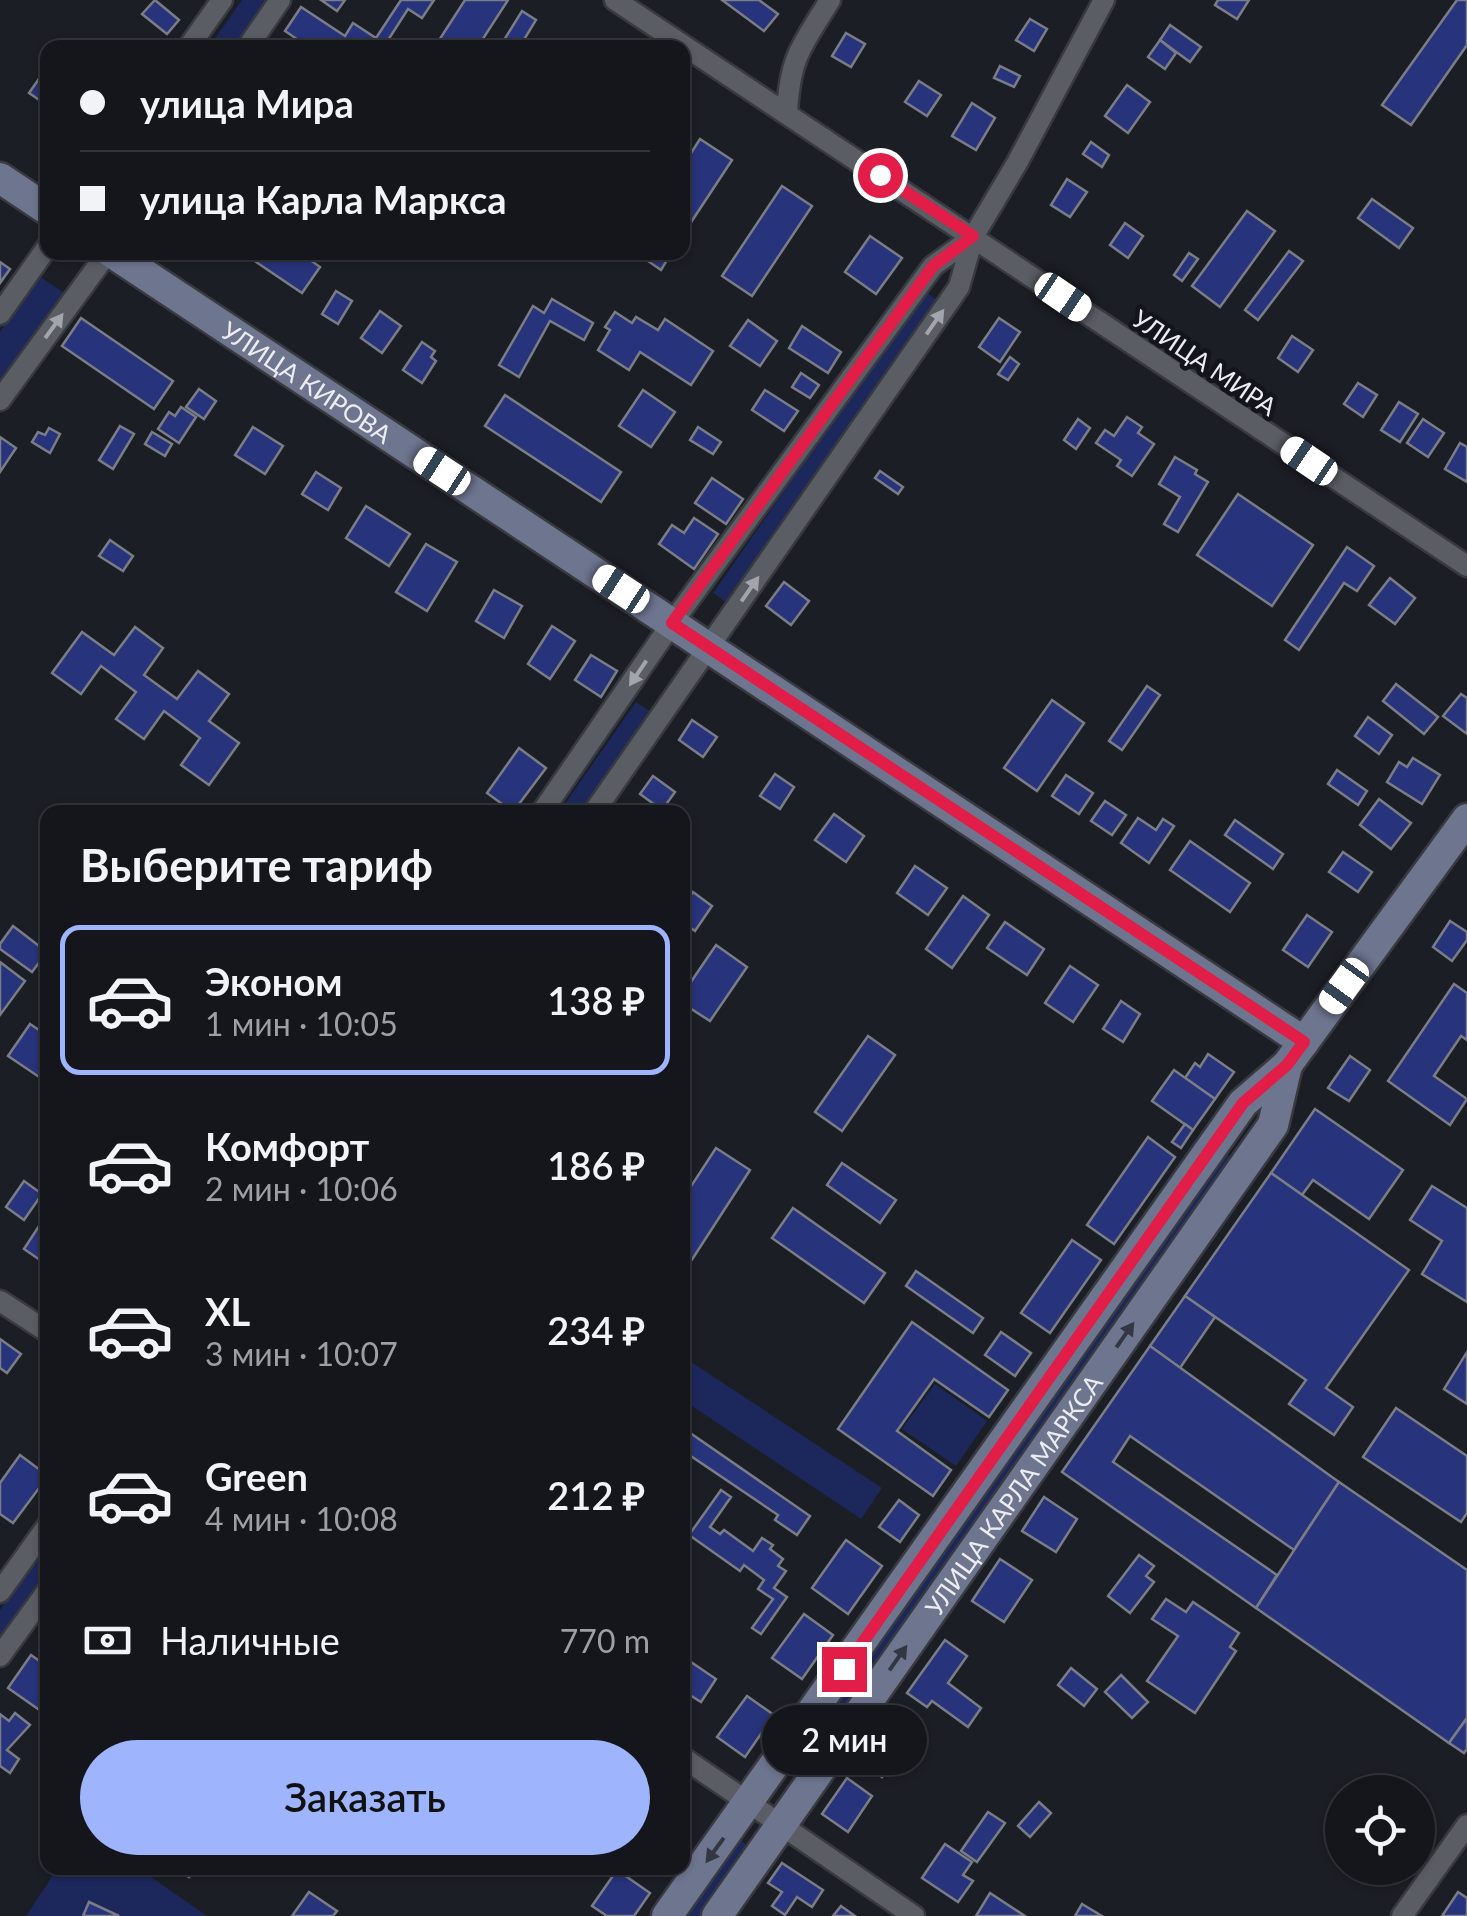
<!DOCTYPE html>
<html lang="ru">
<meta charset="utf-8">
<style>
body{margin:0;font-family:Lato,sans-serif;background:#1e1f25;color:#f1f3f6;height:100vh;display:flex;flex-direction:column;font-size:38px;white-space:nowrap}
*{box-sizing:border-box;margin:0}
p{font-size:32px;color:#9d9fa3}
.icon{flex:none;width:55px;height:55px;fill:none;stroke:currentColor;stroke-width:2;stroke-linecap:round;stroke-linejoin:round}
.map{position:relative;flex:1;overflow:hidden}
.details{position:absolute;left:40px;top:805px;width:650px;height:1070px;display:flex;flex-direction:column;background:#15161c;border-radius:20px;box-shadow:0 2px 8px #0004,0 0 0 2px #34353b}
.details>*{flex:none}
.hud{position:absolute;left:40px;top:40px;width:650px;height:220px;border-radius:20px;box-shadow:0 2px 8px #0004,0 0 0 2px #34353b;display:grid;align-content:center;height:220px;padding:0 40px;background:#15161c}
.fabs{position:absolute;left:1325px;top:1775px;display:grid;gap:20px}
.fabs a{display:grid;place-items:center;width:110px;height:110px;border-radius:50%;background:#15161c;box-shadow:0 2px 8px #0004,0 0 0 2px #34353b;font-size:50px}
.end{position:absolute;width:45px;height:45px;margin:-22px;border:12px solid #e11d48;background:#fff;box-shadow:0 0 0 5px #fff}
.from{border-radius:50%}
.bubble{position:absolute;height:70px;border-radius:35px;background:#15161c;box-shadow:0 2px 8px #0004,0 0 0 2px #34353b;font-size:32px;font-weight:600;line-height:70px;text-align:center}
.car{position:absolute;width:30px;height:60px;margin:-30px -15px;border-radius:12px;box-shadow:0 0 8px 2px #0007;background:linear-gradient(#fff 24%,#345 0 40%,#fff 0 76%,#345 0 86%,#fff 0)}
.hud b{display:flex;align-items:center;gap:35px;height:95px;font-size:38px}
.hud b+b{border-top:2px solid #34353b}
.hud i{width:25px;height:25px;background:#f1f3f6}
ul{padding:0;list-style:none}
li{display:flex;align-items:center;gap:30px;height:150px;margin:0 20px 15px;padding:0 20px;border:5px solid transparent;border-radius:20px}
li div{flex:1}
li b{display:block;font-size:38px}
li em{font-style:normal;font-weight:600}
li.on{border-color:#9eb4fd}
li>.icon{width:90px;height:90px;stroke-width:1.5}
h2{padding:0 40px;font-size:45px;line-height:120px}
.pay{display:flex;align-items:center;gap:25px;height:110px;padding:0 40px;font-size:38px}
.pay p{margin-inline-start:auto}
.primary-button{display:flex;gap:20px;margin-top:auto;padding:20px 40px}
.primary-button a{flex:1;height:115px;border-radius:60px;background:#9eb4fd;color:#111;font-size:40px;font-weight:600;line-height:115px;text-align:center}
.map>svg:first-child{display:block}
</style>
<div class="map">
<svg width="1467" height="1916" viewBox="0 0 1467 1916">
<rect width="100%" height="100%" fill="#1c1e25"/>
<g fill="#1c275c">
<polygon points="242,0 267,0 235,47 209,47"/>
<polygon points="39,276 64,293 0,383 0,332"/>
<polygon points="924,291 937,300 726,602 713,593"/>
<polygon points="636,702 654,714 585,812 559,812"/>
<polygon points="1222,1150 1235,1159 806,1773 789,1761"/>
<polygon points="682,1356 882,1488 861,1519 683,1400"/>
<polygon points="935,1384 987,1421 956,1466 902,1429"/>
<polygon points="47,1542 47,1577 0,1645 0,1610"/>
<polygon points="734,1836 753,1849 705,1916 677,1916"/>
<polygon points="58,1868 138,1868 207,1916 26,1916"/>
</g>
<g fill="#27337b" stroke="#7a7d85" stroke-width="2.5">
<polygon points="155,0 179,20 167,34 142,14"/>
<polygon points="321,0 345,0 337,11"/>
<polygon points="401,0 434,0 422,18 408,9 383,48 310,48 285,31 301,7 345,36 353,23 376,38"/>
<polygon points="465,0 508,0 477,48 434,48"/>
<polygon points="722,0 759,0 778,14 764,31"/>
<polygon points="1218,0 1249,0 1237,19 1215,5"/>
<polygon points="1457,0 1467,0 1467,45 1411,125 1382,105"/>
<polygon points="522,11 536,20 519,48 499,48"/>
<polygon points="1030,19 1047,29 1034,51 1016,40"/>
<polygon points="1170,25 1201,47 1190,62 1160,40"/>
<polygon points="846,33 865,44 851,67 832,56"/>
<polygon points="1160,40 1176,53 1165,69 1148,57"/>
<polygon points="48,66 48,101 45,104 29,93"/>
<polygon points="1000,66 1020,76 1014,87 994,78"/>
<polygon points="919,81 941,95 927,116 905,102"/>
<polygon points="1127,85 1150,102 1128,133 1105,116"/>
<polygon points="972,103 995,118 976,150 952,136"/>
<polygon points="700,139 732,160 682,236 682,167"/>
<polygon points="1091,142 1109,155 1102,167 1083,154"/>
<polygon points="1067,179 1087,192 1070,217 1051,205"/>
<polygon points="782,186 812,206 752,296 722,276"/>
<polygon points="1372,199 1413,228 1399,248 1358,218"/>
<polygon points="1247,211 1275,231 1220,307 1192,286"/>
<polygon points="1125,223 1143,236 1128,258 1110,245"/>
<polygon points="870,236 902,258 876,294 845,272"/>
<polygon points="1289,251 1303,261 1258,320 1245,310"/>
<polygon points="262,252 299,252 320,267 302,293 256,262"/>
<polygon points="635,252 672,252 661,270"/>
<polygon points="1189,253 1198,259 1182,281 1174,275"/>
<polygon points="0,262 10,269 0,283"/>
<polygon points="336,291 352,301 338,324 322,314"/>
<polygon points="552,299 593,323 584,340 550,321 519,377 499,365 533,306 544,313"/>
<polygon points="380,311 401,326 382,353 361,338"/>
<polygon points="615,312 632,323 636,317 658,330 665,319 713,351 691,385 640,352 629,370 598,350 610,330 605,327"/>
<polygon points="81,318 173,381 154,409 62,346"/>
<polygon points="999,318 1020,332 1000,362 979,347"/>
<polygon points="748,320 777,341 760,366 730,346"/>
<polygon points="802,326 841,352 828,373 789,348"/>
<polygon points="1292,336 1313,350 1298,372 1278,358"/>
<polygon points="422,342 435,351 431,357 436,361 422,383 403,370"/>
<polygon points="1010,357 1019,364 1008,380 998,374"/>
<polygon points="801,373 819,385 810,398 792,387"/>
<polygon points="1358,383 1377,395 1363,417 1344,404"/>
<polygon points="199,389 216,401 204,419 186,407"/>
<polygon points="643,390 675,412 651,447 619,426"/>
<polygon points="765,390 798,411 784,431 752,410"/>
<polygon points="505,395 621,472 601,502 485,426"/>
<polygon points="1399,402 1418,414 1400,442 1381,430"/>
<polygon points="181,407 196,417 179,443 158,429 169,412 175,416"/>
<polygon points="1127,417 1142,427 1138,433 1154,444 1132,476 1117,466 1121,460 1096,443 1105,430 1114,436"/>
<polygon points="1078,419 1090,428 1076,449 1064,440"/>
<polygon points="1423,419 1444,433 1428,457 1407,443"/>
<polygon points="120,426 134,434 113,469 99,460"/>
<polygon points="253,427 283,446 265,474 235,455"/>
<polygon points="698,427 721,442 713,454 690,440"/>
<polygon points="49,428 60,434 50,453 32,442 38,432 45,435"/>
<polygon points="152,432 172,444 165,456 145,444"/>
<polygon points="0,437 16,448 0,472"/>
<polygon points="1460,443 1467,447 1467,482 1445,469"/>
<polygon points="1175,457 1197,470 1195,474 1208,482 1178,532 1164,524 1180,497 1159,484"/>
<polygon points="880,471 903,487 898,494 875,478"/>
<polygon points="316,472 341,488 328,510 302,494"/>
<polygon points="712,478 743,499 726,524 695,503"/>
<polygon points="1238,494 1313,545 1272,606 1197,555"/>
<polygon points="366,506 410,534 389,566 346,538"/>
<polygon points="694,518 718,534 694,569 659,544 672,525 684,533"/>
<polygon points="110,540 133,556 123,571 99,556"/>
<polygon points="426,544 457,562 427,611 396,592"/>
<polygon points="1347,547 1374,566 1357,591 1344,583 1299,650 1285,640"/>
<polygon points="1390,578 1415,598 1395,624 1369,605"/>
<polygon points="784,582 809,601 791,625 766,606"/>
<polygon points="494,590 522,606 504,638 476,621"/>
<polygon points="552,626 575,641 550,679 528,664"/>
<polygon points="135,627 163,648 144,675 177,699 198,671 229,694 209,721 239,743 209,785 181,765 200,738 164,711 144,739 116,719 136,692 101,666 81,694 52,673 82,632 114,655"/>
<polygon points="591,655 617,671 601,697 575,680"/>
<polygon points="1396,684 1438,717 1424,734 1383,701"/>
<polygon points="1147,686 1160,695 1122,750 1109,741"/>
<polygon points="1461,694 1467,698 1467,734 1443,716"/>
<polygon points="1052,700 1084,723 1037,791 1004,768"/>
<polygon points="1368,717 1392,735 1379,754 1355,736"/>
<polygon points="692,720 717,737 703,757 679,740"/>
<polygon points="519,748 546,768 513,812 487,793"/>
<polygon points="1413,758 1440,775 1422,804 1387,782 1399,762 1407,767"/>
<polygon points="1337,770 1367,791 1358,805 1328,784"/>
<polygon points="775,774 794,787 780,809 760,796"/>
<polygon points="1066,775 1093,793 1079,814 1052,796"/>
<polygon points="653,776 675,792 662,810 640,794"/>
<polygon points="1379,799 1411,823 1391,849 1360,825"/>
<polygon points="1105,801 1126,815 1112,835 1091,821"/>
<polygon points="834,814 864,836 846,862 815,840"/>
<polygon points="1138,818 1156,830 1163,819 1174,826 1149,863 1121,843"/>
<polygon points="1235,820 1283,854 1273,869 1225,835"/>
<polygon points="1190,841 1250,883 1230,912 1170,870"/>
<polygon points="1343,852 1372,872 1358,892 1329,872"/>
<polygon points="915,866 947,888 928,915 897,893"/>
<polygon points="693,892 712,906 695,931 688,926 682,934 682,907"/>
<polygon points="963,896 989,915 952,968 926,949"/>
<polygon points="1307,915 1332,932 1308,967 1283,950"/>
<polygon points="1450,921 1467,932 1467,940 1452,961 1433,947"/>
<polygon points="1005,922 1044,949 1027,975 987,948"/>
<polygon points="13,926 47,952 32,972 0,949 0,944"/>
<polygon points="716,945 747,967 710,1021 682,1003 682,995"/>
<polygon points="0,962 25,981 0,1015"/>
<polygon points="1070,966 1098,985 1073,1022 1045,1003"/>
<polygon points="1454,984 1467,993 1467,1040 1461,1036 1434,1076 1467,1099 1450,1125 1388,1081"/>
<polygon points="1121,1001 1140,1014 1123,1042 1103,1029"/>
<polygon points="30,1024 48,1036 48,1083 8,1056"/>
<polygon points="868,1036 895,1055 842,1131 815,1112"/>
<polygon points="1208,1054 1234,1072 1215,1099 1185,1078 1195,1063 1200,1067"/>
<polygon points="1350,1056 1370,1070 1349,1101 1328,1088"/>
<polygon points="1174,1070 1215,1099 1193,1130 1152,1101"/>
<polygon points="1315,1109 1403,1170 1369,1219 1313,1180 1302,1195 1271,1173"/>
<polygon points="1185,1124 1193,1130 1181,1148 1172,1142"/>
<polygon points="1148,1137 1175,1157 1114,1244 1087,1225"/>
<polygon points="716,1148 750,1170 682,1275 682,1200"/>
<polygon points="842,1163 896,1200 880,1223 827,1185"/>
<polygon points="1271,1173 1409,1270 1326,1388 1353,1407 1334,1435 1289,1404 1306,1380 1185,1296"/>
<polygon points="24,1181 42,1194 24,1220 6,1207"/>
<polygon points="1432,1186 1467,1208 1467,1302 1422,1274 1442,1241 1410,1220"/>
<polygon points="793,1208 885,1273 864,1303 772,1238"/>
<polygon points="41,1223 48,1228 48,1255 43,1262 24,1249"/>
<polygon points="1072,1240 1101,1260 1050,1333 1021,1313"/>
<polygon points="916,1271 983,1318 973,1333 906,1286"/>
<polygon points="1185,1296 1215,1317 1180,1368 1150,1346"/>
<polygon points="912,1322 1008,1390 989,1417 934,1379 897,1431 951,1470 933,1496 838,1429"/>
<polygon points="1001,1332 1031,1353 1015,1376 985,1355"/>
<polygon points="0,1339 21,1354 7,1373 0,1368"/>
<polygon points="1150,1346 1339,1482 1294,1550 1130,1436 1113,1462 1277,1575 1256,1608 1062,1472"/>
<polygon points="1467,1352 1467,1404 1444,1389"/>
<polygon points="1396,1408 1467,1456 1467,1513 1461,1522 1363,1457"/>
<polygon points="683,1428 810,1516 797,1535 775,1520 778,1515 682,1450"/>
<polygon points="20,1455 48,1476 13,1523 0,1514 0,1483"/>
<polygon points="1339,1482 1467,1570 1467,1718 1449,1743 1256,1608"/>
<polygon points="721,1490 731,1497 710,1527 720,1534 724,1530 753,1551 762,1538 773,1545 770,1549 783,1559 778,1566 786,1571 774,1588 787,1597 761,1634 752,1628 773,1599 758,1589 764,1580 744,1565 740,1571 689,1535"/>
<polygon points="1044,1497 1077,1519 1056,1552 1022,1531"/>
<polygon points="899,1500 919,1515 900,1542 879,1527"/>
<polygon points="846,1540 882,1566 848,1614 812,1588"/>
<polygon points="1139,1555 1154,1566 1146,1576 1154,1582 1130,1613 1108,1596"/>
<polygon points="1000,1559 1032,1580 1004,1622 972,1601"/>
<polygon points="1166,1599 1186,1612 1193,1602 1239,1633 1230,1647 1236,1651 1195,1713 1147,1681 1178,1636 1152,1619"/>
<polygon points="804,1614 833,1635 802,1679 772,1658"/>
<polygon points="945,1640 967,1656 948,1683 981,1708 968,1727 932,1701 927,1707 907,1693"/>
<polygon points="31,1655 48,1667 48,1716 8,1688"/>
<polygon points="691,1662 716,1679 701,1702 682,1690 682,1673"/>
<polygon points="1071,1668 1097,1689 1084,1706 1058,1685"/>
<polygon points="1121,1675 1148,1702 1132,1718 1105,1692"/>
<polygon points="747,1696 774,1715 745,1757 717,1737"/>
<polygon points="15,1713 30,1725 7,1750 19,1759 10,1773 0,1766 0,1714 9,1721"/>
<polygon points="1467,1718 1467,1749 1464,1753 1449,1743"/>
<polygon points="879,1732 902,1749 882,1777 858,1761"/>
<polygon points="847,1778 872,1796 848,1832 822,1814"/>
<polygon points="1039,1802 1051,1813 1030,1837 1018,1826"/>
<polygon points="988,1812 1005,1823 977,1862 961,1851"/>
<polygon points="1342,1820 1342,1843 1332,1835"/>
<polygon points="945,1844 972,1862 963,1875 973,1881 958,1902 922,1878"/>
<polygon points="782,1863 823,1890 812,1907 797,1897 785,1915 772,1906 782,1892 768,1883"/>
<polygon points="176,1868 197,1868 189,1877"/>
<polygon points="617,1870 650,1893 634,1916 607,1916 592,1906"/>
<polygon points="309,1892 337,1911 333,1916 292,1916"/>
<polygon points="1458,1892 1467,1898 1467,1916 1442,1916"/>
<polygon points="990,1893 1025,1916 976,1916"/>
<polygon points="89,1902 119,1916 83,1916"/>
<polygon points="1082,1904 1102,1916 1075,1916"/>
<polygon points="841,1906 855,1916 833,1916"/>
</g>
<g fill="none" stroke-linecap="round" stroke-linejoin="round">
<defs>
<g id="street">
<polyline points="615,0 1467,566"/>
<polyline points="188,48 222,0"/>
<polyline points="247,48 280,0"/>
<path d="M787 113C790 56 802 46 830 0"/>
<polyline points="0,314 48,246"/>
<polyline points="0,400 108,252"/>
<polyline points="542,812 672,623 933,266 973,237"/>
<polyline points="594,812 959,287 973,237 1017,163 1104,0"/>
<polyline points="0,1301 48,1332"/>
<polyline points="0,1592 48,1525"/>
<polyline points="0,1656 48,1590"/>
<polyline points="682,1757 914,1916"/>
<polyline points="1402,1916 1467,1825"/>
</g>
<g id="secondary">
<polyline points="0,178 48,210"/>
<path id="s1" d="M111 252 1304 1042"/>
<polyline points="667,1916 1243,1103 1287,1065 1467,819"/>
<path id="s2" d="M717 1916 1273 1125 1287 1065"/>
</g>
</defs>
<use href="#street" stroke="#393a40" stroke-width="25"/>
<use href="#secondary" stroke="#393a40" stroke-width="35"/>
<use href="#street" stroke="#5b5d65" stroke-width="20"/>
<use href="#secondary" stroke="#6e758f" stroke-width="30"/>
</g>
<defs><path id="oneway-solid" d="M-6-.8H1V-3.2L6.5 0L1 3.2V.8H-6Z" transform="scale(2.5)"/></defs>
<g fill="#a3a5ac">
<use href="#oneway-solid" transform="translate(935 322) rotate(-55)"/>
<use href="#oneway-solid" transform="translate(54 326) rotate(-54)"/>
<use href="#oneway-solid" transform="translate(750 589) rotate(-55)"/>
<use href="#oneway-solid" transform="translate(638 673) rotate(124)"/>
</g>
<g fill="#333744">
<use href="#oneway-solid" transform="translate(1125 1335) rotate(-55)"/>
<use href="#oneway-solid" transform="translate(898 1658) rotate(-55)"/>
<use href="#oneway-solid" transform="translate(715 1850) rotate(126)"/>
</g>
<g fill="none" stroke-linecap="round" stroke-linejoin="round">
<polyline stroke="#e11d48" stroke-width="12" points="844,1669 1243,1103 1287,1065 1304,1042 672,623 933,266 973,236 880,175"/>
</g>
<g text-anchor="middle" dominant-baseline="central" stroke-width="9" stroke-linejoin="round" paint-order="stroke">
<g font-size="25" fill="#ebedf2" stroke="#13151c">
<text transform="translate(1205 362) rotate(34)">УЛИЦА МИРА</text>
<text stroke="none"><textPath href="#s1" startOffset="235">УЛИЦА КИРОВА</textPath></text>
<text stroke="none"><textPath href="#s2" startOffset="515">УЛИЦА КАРЛА МАРКСА</textPath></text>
</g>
</g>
</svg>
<div class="fabs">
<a><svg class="icon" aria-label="locate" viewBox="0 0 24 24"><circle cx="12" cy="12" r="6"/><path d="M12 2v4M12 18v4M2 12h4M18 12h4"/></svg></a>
</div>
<i class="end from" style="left:880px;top:175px"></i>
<i class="end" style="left:844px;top:1669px"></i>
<div class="bubble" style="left:762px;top:1705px;width:165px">2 мин</div>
<i class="car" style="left:1063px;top:297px;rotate:124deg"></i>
<i class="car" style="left:1309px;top:461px;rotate:304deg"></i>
<i class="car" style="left:442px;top:471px;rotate:303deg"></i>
<i class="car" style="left:621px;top:589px;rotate:303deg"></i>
<i class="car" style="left:1344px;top:986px;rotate:216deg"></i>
<div class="hud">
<b><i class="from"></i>улица Мира</b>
<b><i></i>улица Карла Маркса</b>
</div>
<section class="details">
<h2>Выберите тариф</h2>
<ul>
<li class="on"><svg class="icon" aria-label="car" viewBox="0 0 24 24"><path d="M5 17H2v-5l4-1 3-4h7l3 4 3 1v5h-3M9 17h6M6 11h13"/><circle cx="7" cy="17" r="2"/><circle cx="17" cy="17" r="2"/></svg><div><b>Эконом</b><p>1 мин · 10:05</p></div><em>138 ₽</em></li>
<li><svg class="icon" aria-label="car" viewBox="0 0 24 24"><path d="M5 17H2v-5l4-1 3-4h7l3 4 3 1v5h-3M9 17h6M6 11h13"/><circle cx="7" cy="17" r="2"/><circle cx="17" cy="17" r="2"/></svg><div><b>Комфорт</b><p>2 мин · 10:06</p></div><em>186 ₽</em></li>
<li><svg class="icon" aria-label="car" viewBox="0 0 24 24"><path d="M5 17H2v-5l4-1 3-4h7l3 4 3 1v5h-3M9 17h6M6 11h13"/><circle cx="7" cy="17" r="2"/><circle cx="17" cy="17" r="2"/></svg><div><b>XL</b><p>3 мин · 10:07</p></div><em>234 ₽</em></li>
<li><svg class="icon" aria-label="car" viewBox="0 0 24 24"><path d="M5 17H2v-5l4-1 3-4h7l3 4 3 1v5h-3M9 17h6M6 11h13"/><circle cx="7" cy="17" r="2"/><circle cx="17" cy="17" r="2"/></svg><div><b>Green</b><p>4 мин · 10:08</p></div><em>212 ₽</em></li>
</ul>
<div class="pay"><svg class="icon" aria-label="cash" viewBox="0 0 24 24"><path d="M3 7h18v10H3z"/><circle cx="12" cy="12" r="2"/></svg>Наличные<p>770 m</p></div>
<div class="primary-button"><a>Заказать</a></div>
</section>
</div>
